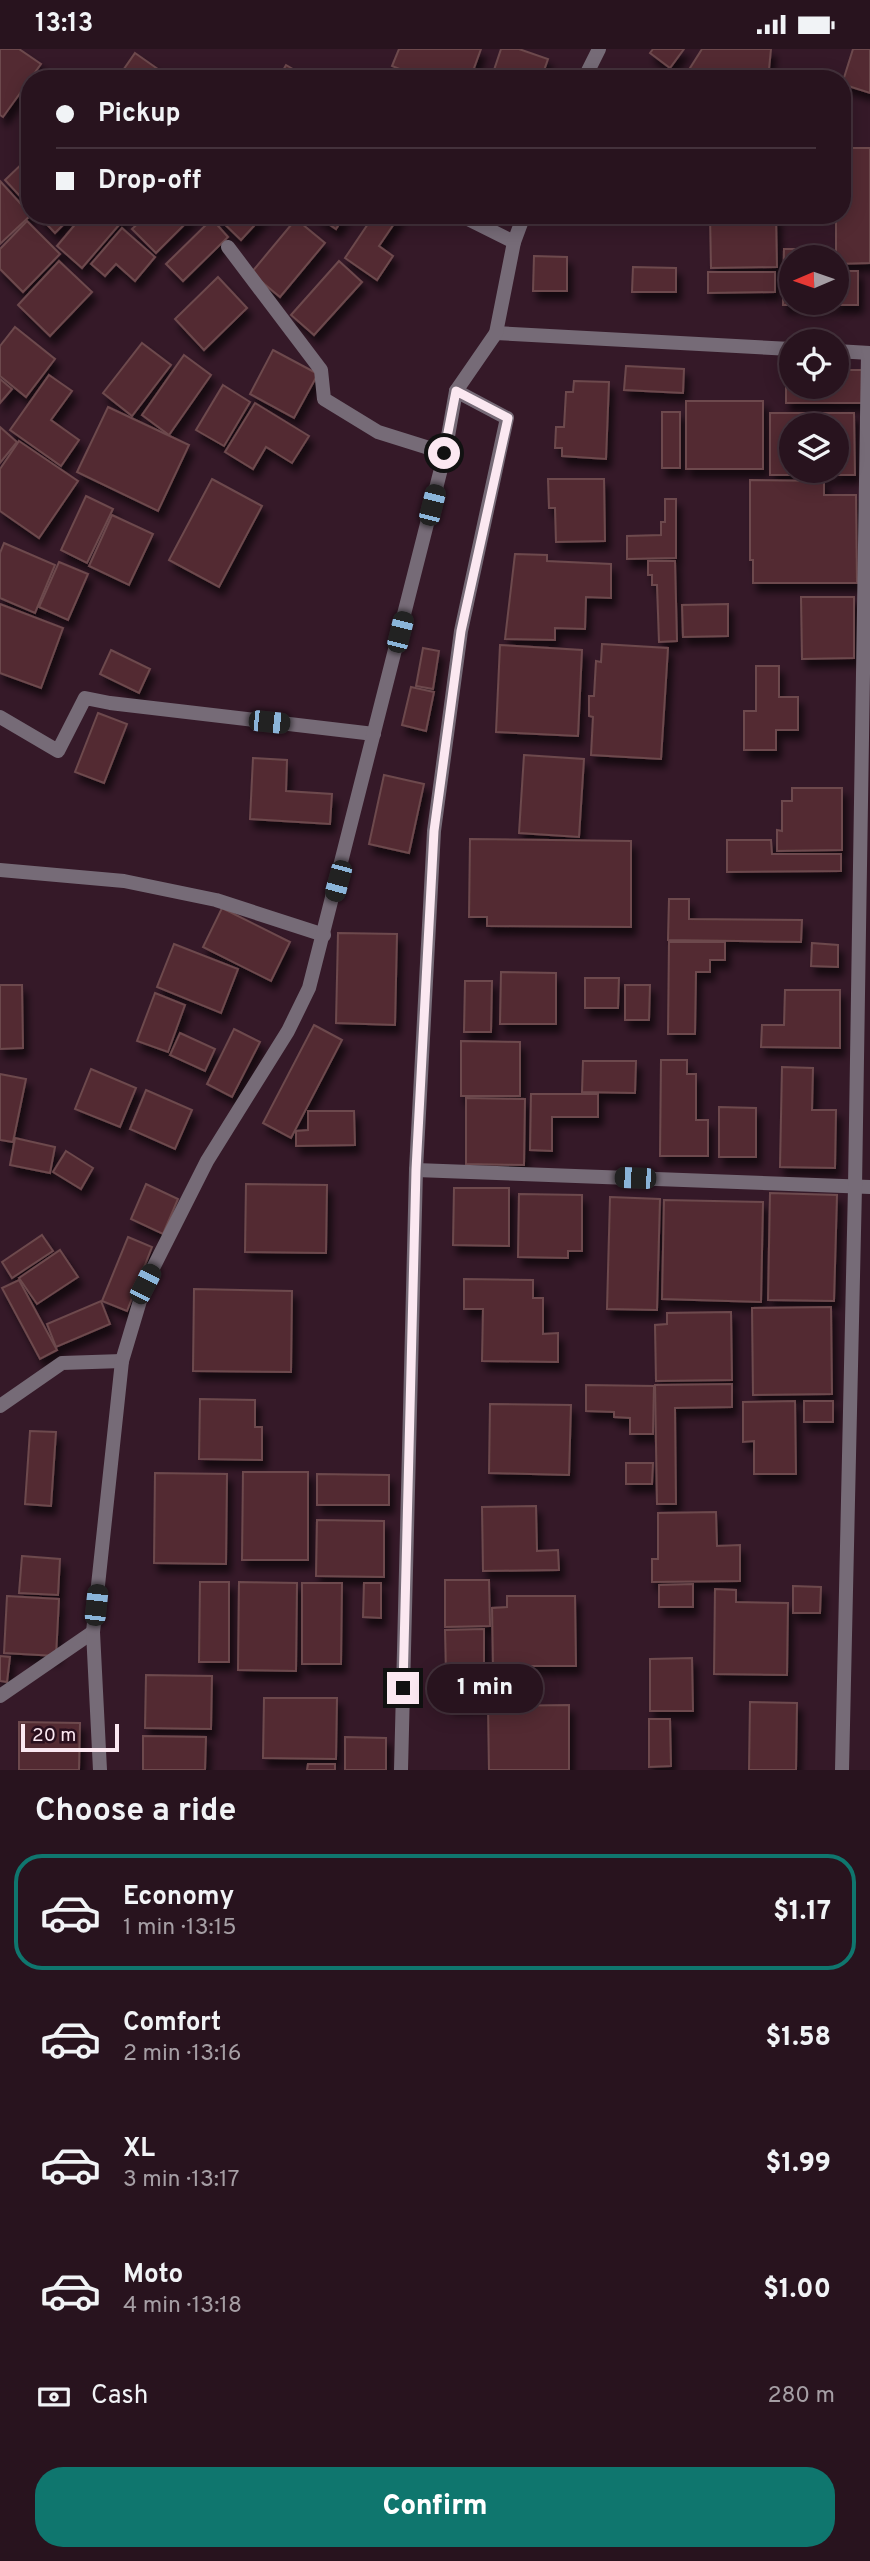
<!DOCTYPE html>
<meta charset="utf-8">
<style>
body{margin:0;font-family:Overpass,sans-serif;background:#301c27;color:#f1f3f6;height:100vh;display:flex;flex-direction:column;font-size:26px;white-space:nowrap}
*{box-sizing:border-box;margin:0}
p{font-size:23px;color:#a59ea4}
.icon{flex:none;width:38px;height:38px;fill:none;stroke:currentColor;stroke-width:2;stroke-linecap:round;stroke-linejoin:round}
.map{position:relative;height:1721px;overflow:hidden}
.drawer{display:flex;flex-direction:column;background:#28131e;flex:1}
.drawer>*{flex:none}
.hud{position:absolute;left:21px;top:21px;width:830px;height:154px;border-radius:28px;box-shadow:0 4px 18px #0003,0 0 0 2px #44323c;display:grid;align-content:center;height:154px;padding:0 35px;background:#28131e}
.needle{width:46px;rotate:268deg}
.controls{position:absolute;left:779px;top:196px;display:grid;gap:14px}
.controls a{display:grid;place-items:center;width:70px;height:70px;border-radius:50%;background:#28131e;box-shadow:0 4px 18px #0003,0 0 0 2px #44323c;font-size:35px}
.scale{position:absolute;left:21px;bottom:18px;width:98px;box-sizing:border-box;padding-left:7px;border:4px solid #fbe8f1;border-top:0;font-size:19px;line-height:24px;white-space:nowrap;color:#fbe8f1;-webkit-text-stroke:5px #2a101e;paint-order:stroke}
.end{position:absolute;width:32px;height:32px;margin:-16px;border:9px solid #fbe8f1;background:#111;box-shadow:0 0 0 4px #111}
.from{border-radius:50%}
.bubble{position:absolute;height:49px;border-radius:24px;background:#28131e;box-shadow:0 4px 18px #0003,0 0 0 2px #44323c;font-size:23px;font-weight:800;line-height:49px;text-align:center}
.car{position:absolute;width:21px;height:42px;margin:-21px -10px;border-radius:9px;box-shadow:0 0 5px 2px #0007;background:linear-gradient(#222 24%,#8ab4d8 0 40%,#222 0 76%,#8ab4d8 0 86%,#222 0)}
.hud b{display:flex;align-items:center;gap:24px;height:66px;font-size:26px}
.hud b+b{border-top:2px solid #44323c}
.hud i{width:18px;height:18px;background:#f1f3f6}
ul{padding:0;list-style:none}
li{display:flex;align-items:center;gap:21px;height:116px;margin:0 14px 10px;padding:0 21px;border:4px solid transparent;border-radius:28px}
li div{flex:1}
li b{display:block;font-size:26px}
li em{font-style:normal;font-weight:800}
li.selected{border-color:#0f766e}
li>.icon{width:63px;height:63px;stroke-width:1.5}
h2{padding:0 35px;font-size:32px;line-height:84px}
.pay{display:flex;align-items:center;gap:18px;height:77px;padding:0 35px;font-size:26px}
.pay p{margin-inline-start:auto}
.button{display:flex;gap:14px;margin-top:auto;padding:14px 35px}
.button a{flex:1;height:80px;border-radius:28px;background:#0f766e;color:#fff;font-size:28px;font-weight:800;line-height:80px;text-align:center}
.status{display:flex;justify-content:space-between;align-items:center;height:49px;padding:0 35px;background:#28131e;direction:ltr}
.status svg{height:19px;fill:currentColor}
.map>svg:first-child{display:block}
</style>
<div class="status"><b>13:13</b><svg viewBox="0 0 49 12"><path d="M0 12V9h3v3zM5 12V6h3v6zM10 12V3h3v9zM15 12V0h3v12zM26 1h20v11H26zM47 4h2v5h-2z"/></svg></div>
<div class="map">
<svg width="870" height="1721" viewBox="0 0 870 1721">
<defs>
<filter id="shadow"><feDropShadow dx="4.5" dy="8" stdDeviation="3.5" flood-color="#0009"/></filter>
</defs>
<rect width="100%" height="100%" fill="#351928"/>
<g fill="#532c31" stroke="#6d494d" stroke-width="2" fill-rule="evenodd" filter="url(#shadow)">
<polygon points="0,0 19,0 41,15 3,68 0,66"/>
<polygon points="399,0 481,0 470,30 424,30 392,17"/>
<polygon points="501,0 519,0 548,10 541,30 491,30"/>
<polygon points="653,0 684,0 670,19 650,4"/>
<polygon points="702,0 771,0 768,30 710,30 685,27"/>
<polygon points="853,0 870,0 870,44 842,35"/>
<polygon points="135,4 172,30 117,30"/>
<polygon points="286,16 310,30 278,30"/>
<rect x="772" y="21" width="49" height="9"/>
<polygon points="842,99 870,99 870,214 836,215 836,166 842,166"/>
<polygon points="30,107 30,158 5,131"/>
<polygon points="0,132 31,166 0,195"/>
<polygon points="38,166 73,166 55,184"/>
<polygon points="83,166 122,166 125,169 82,219 57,197"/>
<polygon points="147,166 194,166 156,204 132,180"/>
<polygon points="215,166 264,166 241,191"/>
<polygon points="315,166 345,166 336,180"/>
<polygon points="374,166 400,166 379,197 393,207 377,231 345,209"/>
<polygon points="710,166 776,166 777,218 711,219"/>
<polygon points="212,170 228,188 183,232 166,215"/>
<polygon points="296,170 325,194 280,248 251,224"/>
<polygon points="27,172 60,205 23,243 0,220 0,200"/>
<polygon points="122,179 155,208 135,232 116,215 105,227 91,215"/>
<polygon points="784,200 830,200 830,208 791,208 791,254 836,254 836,222 858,222 858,256 783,256"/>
<polygon points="534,207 567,208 567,242 533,242"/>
<polygon points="59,212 92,243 50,287 18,256"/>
<polygon points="339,212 362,233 314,286 291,266"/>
<polygon points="633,218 676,219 676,243 632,243"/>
<polygon points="708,223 775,223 775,243 708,244"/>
<polygon points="218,228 247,259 204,301 175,270"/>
<polygon points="15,278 55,310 26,348 0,327 0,297"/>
<polygon points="142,294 171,316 132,367 103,344"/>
<polygon points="273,301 318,325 294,369 250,345"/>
<polygon points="184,306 211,326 169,386 142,366"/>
<polygon points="626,317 684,320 683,344 624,341"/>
<polygon points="786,321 791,321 791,338 836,338 836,321 862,321 862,354 786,354"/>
<polygon points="49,326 72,342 51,371 79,391 61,417 10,381"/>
<polygon points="0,330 12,340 0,354"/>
<polygon points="574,332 609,333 606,410 562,407 562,399 555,399 556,378 564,378 566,343 573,343"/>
<polygon points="223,336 250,353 224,397 196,381"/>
<rect x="686" y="352" width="77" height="68"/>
<polygon points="255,354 309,387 292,414 266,398 253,420 225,403"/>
<polygon points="108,358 189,396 158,462 77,423"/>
<rect x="662" y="363" width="18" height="56"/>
<path d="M770 364H854L855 426H770ZM791 376H836V422H791Z"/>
<polygon points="0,378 17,393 0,414"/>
<polygon points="19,392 78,432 39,489 0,462 0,420"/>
<polygon points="212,430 262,457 219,538 169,511"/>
<polygon points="548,430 604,430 605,492 556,493 555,459 549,459"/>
<polygon points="750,431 824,432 824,446 856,446 857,534 753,534 753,511 750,511"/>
<polygon points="86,447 113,460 87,514 61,501"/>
<polygon points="665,450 676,450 676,509 627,510 627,487 661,486 661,473 665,473"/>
<polygon points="112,466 153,485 129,536 89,517"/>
<polygon points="4,494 55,516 35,564 0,549 0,504"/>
<polygon points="515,505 547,506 547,512 611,515 611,549 586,548 585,580 555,579 555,591 505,590"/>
<polygon points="648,512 675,512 677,592 659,593 657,536 652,536 652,526 648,526"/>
<polygon points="59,513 88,525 68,571 39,558"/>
<polygon points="801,548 854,548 854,609 802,610"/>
<polygon points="0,555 63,579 41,639 0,624"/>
<polygon points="728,555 728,587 683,588 682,556"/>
<polygon points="602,595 668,599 661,710 591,706 593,668 589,667 589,647 594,647 596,612 601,613"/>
<polygon points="500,596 582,601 578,687 496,683"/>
<polygon points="423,599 439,602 433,640 416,637"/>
<polygon points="111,601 150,620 139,644 100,625"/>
<polygon points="756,617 779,617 779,648 798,648 798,681 776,681 776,701 744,701 744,662 756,662"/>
<polygon points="411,638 434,643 426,682 402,676"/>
<polygon points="98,664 127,675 104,734 75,723"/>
<polygon points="524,706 584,710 579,788 519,784"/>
<polygon points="253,709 287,711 286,742 332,745 330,775 250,770"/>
<polygon points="384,726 424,735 409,804 369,795"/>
<polygon points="792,739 842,739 842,801 777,802 777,781 782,782 782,752 792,752"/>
<polygon points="470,790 631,792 631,878 487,877 487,868 469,868"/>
<polygon points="727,791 771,791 772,805 841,805 841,822 727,823"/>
<polygon points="669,850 689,850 689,870 802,871 801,893 668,891"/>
<polygon points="222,859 290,893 271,932 203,898"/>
<polygon points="338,884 397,885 395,976 336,974"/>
<polygon points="669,893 725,893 725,911 710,911 710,923 696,923 695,985 668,985"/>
<polygon points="812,894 838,896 838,918 811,917"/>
<polygon points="174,895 238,920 221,964 157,938"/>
<polygon points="501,923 556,924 556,975 500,975"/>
<polygon points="585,929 619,929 618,959 585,959"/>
<polygon points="465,932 492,932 491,983 464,983"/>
<polygon points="0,936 22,936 23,999 0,1000"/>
<polygon points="625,936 650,936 649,971 625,971"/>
<polygon points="785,941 840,941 840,999 761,998 762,976 784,976"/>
<polygon points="155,944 185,956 168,1003 137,992"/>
<polygon points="314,976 342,991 291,1089 263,1074"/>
<polygon points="234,980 260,993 232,1048 207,1035"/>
<polygon points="180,984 215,1000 205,1022 170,1006"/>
<polygon points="461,992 520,993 520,1047 461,1047"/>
<polygon points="661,1011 687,1011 687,1025 696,1025 696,1071 708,1071 708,1107 660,1107"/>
<polygon points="583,1012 636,1012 635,1044 582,1043"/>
<polygon points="782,1018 813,1019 812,1061 836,1061 835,1119 780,1118"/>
<polygon points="91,1020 136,1039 120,1078 75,1060"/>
<polygon points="0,1025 26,1030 13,1093 0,1091"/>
<polygon points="146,1041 192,1061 175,1100 130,1080"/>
<polygon points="531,1045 598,1045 598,1068 552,1068 552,1102 530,1101"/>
<polygon points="466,1049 525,1050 524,1116 466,1115"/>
<polygon points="719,1058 756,1059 756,1108 719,1108"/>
<polygon points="308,1062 354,1062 355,1096 296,1097 296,1082 308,1081"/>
<polygon points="15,1089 55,1098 50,1124 10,1116"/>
<polygon points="66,1102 93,1119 81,1140 53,1123"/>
<polygon points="146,1135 178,1150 163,1185 131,1170"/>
<polygon points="246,1135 327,1136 326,1204 245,1203"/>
<polygon points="454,1139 509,1139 509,1197 453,1196"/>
<polygon points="770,1144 837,1146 834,1252 768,1251"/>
<polygon points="519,1145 582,1146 582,1202 568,1202 568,1209 518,1208"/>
<polygon points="610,1148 660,1150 657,1261 607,1260"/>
<polygon points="664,1151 763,1153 761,1253 662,1250"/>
<polygon points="42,1186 53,1202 12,1229 2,1213"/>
<polygon points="128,1188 152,1198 127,1262 102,1252"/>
<polygon points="60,1201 78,1228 37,1255 19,1229"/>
<polygon points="464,1230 533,1231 533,1249 543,1249 543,1285 558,1284 558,1313 482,1312 483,1260 464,1260"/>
<polygon points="19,1231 57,1301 40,1310 2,1239"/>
<polygon points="194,1240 292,1242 291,1323 193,1322"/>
<polygon points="101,1252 110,1275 56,1298 47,1275"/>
<polygon points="831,1258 832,1345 753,1346 752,1259"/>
<polygon points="731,1263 732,1331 656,1332 655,1276 667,1275 667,1264"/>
<polygon points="732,1335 732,1358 675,1359 676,1455 657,1455 655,1336"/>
<polygon points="586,1336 654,1337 653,1385 630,1385 630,1369 614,1368 614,1363 586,1362"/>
<polygon points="200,1350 255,1351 255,1378 262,1378 262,1411 199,1410"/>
<polygon points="795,1352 796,1425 754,1425 754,1392 743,1393 743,1353"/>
<rect x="804" y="1352" width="29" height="21"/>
<polygon points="490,1355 571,1356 569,1426 489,1424"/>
<polygon points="30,1382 56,1383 51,1457 25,1455"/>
<polygon points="626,1414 653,1414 652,1435 626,1435"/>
<polygon points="243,1423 308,1423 308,1511 242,1511"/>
<polygon points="155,1424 227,1425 226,1515 154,1514"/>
<polygon points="317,1425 389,1426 389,1456 317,1456"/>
<polygon points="536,1457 537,1502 558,1501 559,1521 483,1522 482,1458"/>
<polygon points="716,1463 717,1497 740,1496 740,1532 652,1533 652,1510 658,1510 658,1464"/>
<polygon points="317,1471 384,1472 384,1528 316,1527"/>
<polygon points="22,1507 60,1510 58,1546 19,1544"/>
<polygon points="445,1531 489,1531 490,1577 445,1578"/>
<polygon points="200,1533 229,1533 229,1613 199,1613"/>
<polygon points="239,1533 297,1534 296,1622 238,1621"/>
<polygon points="302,1534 342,1534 341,1615 302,1615"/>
<polygon points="364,1534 381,1534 381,1569 363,1568"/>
<polygon points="693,1535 693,1558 659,1558 659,1536"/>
<polygon points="793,1537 821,1538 820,1564 793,1564"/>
<polygon points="715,1540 736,1541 736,1553 788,1554 787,1626 714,1625"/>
<polygon points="7,1547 59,1550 56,1607 4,1604"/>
<polygon points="507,1547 575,1547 576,1617 493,1617 492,1559 507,1558"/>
<polygon points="484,1580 484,1624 446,1625 445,1581"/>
<polygon points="0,1607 10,1608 7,1633 0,1632"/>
<polygon points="692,1609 693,1662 650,1662 650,1610"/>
<polygon points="146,1626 212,1627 211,1680 145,1679"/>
<polygon points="449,1631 487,1631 488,1655 450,1656"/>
<polygon points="264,1649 337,1649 336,1710 263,1709"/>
<polygon points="750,1653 797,1654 796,1721 749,1721"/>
<polygon points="569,1656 569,1721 489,1721 488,1657"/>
<polygon points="649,1670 670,1670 671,1717 649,1718"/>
<polygon points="19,1673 80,1674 79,1721 19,1721"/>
<polygon points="143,1687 206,1688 205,1721 143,1721"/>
<polygon points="345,1688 386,1689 386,1721 345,1721"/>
<polygon points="308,1715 335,1715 335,1721 307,1721"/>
</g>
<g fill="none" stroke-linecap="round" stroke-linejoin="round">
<g stroke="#766b77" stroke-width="14">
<polyline points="584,30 599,0"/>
<polyline points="460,166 514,193"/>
<polyline points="228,198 321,321 324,350 378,383 445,404"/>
<polyline points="496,284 791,300"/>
<polyline points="836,302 870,304"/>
<polyline points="0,668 58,702 85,649 110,654 374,685"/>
<polyline points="0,821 124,832 216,851 324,886"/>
<polyline points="416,1121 870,1138"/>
<polyline points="0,1357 62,1314 122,1312"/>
<polyline points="0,1647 93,1583"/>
<polyline points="100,1721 93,1583 122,1312 145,1235 207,1112 288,982 309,939 445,404 456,342 496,284 514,193 524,166"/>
<polyline points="401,1721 416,1121 434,782 461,582 507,369 456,342"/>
<polyline points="842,1721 855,1138 868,304"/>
</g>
</g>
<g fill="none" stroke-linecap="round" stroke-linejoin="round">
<polyline stroke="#fbe8f1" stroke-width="9" points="403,1639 416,1121 434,782 461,582 508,369 456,342 444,404"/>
</g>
</svg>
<div class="controls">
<a><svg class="needle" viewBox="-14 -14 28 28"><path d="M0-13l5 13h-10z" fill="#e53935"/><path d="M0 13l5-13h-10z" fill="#a59ea4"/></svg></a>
<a><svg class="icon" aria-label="locate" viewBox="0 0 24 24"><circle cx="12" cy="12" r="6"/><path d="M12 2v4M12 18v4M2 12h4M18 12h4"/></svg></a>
<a><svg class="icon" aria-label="layers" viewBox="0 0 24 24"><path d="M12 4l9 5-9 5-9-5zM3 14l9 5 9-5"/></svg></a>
</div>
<div class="scale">20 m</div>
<i class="end from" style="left:444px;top:404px"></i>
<i class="end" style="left:403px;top:1639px"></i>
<div class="bubble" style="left:427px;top:1615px;width:116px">1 min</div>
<i class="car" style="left:432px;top:456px;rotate:14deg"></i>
<i class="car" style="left:400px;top:583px;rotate:14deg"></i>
<i class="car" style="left:269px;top:673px;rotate:96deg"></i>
<i class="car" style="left:338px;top:832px;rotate:195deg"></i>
<i class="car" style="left:635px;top:1129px;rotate:272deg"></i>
<i class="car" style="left:145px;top:1235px;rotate:27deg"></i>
<i class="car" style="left:96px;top:1556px;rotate:6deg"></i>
<div class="hud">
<b><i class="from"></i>Pickup</b>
<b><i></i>Drop-off</b>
</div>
</div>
<section class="drawer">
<h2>Choose a ride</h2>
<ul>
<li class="selected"><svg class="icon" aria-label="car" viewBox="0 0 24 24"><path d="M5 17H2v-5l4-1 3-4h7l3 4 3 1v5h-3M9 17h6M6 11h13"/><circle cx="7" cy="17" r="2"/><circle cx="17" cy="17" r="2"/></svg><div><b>Economy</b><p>1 min · 13:15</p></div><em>$1.17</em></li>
<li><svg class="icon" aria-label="car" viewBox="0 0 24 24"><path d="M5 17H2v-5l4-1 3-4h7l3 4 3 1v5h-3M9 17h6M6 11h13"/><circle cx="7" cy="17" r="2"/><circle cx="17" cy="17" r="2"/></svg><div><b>Comfort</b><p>2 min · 13:16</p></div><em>$1.58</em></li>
<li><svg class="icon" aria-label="car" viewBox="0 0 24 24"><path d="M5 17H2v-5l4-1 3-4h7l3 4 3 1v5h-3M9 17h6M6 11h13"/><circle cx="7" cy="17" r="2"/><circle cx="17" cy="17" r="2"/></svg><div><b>XL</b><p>3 min · 13:17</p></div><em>$1.99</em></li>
<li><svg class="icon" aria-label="car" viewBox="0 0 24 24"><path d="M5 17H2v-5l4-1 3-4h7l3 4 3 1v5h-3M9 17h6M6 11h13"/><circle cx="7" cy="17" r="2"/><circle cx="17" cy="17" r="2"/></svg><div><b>Moto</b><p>4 min · 13:18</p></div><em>$1.00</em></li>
</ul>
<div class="pay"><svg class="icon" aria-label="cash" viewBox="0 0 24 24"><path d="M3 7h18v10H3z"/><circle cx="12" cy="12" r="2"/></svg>Cash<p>280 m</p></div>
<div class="button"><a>Confirm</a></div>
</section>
